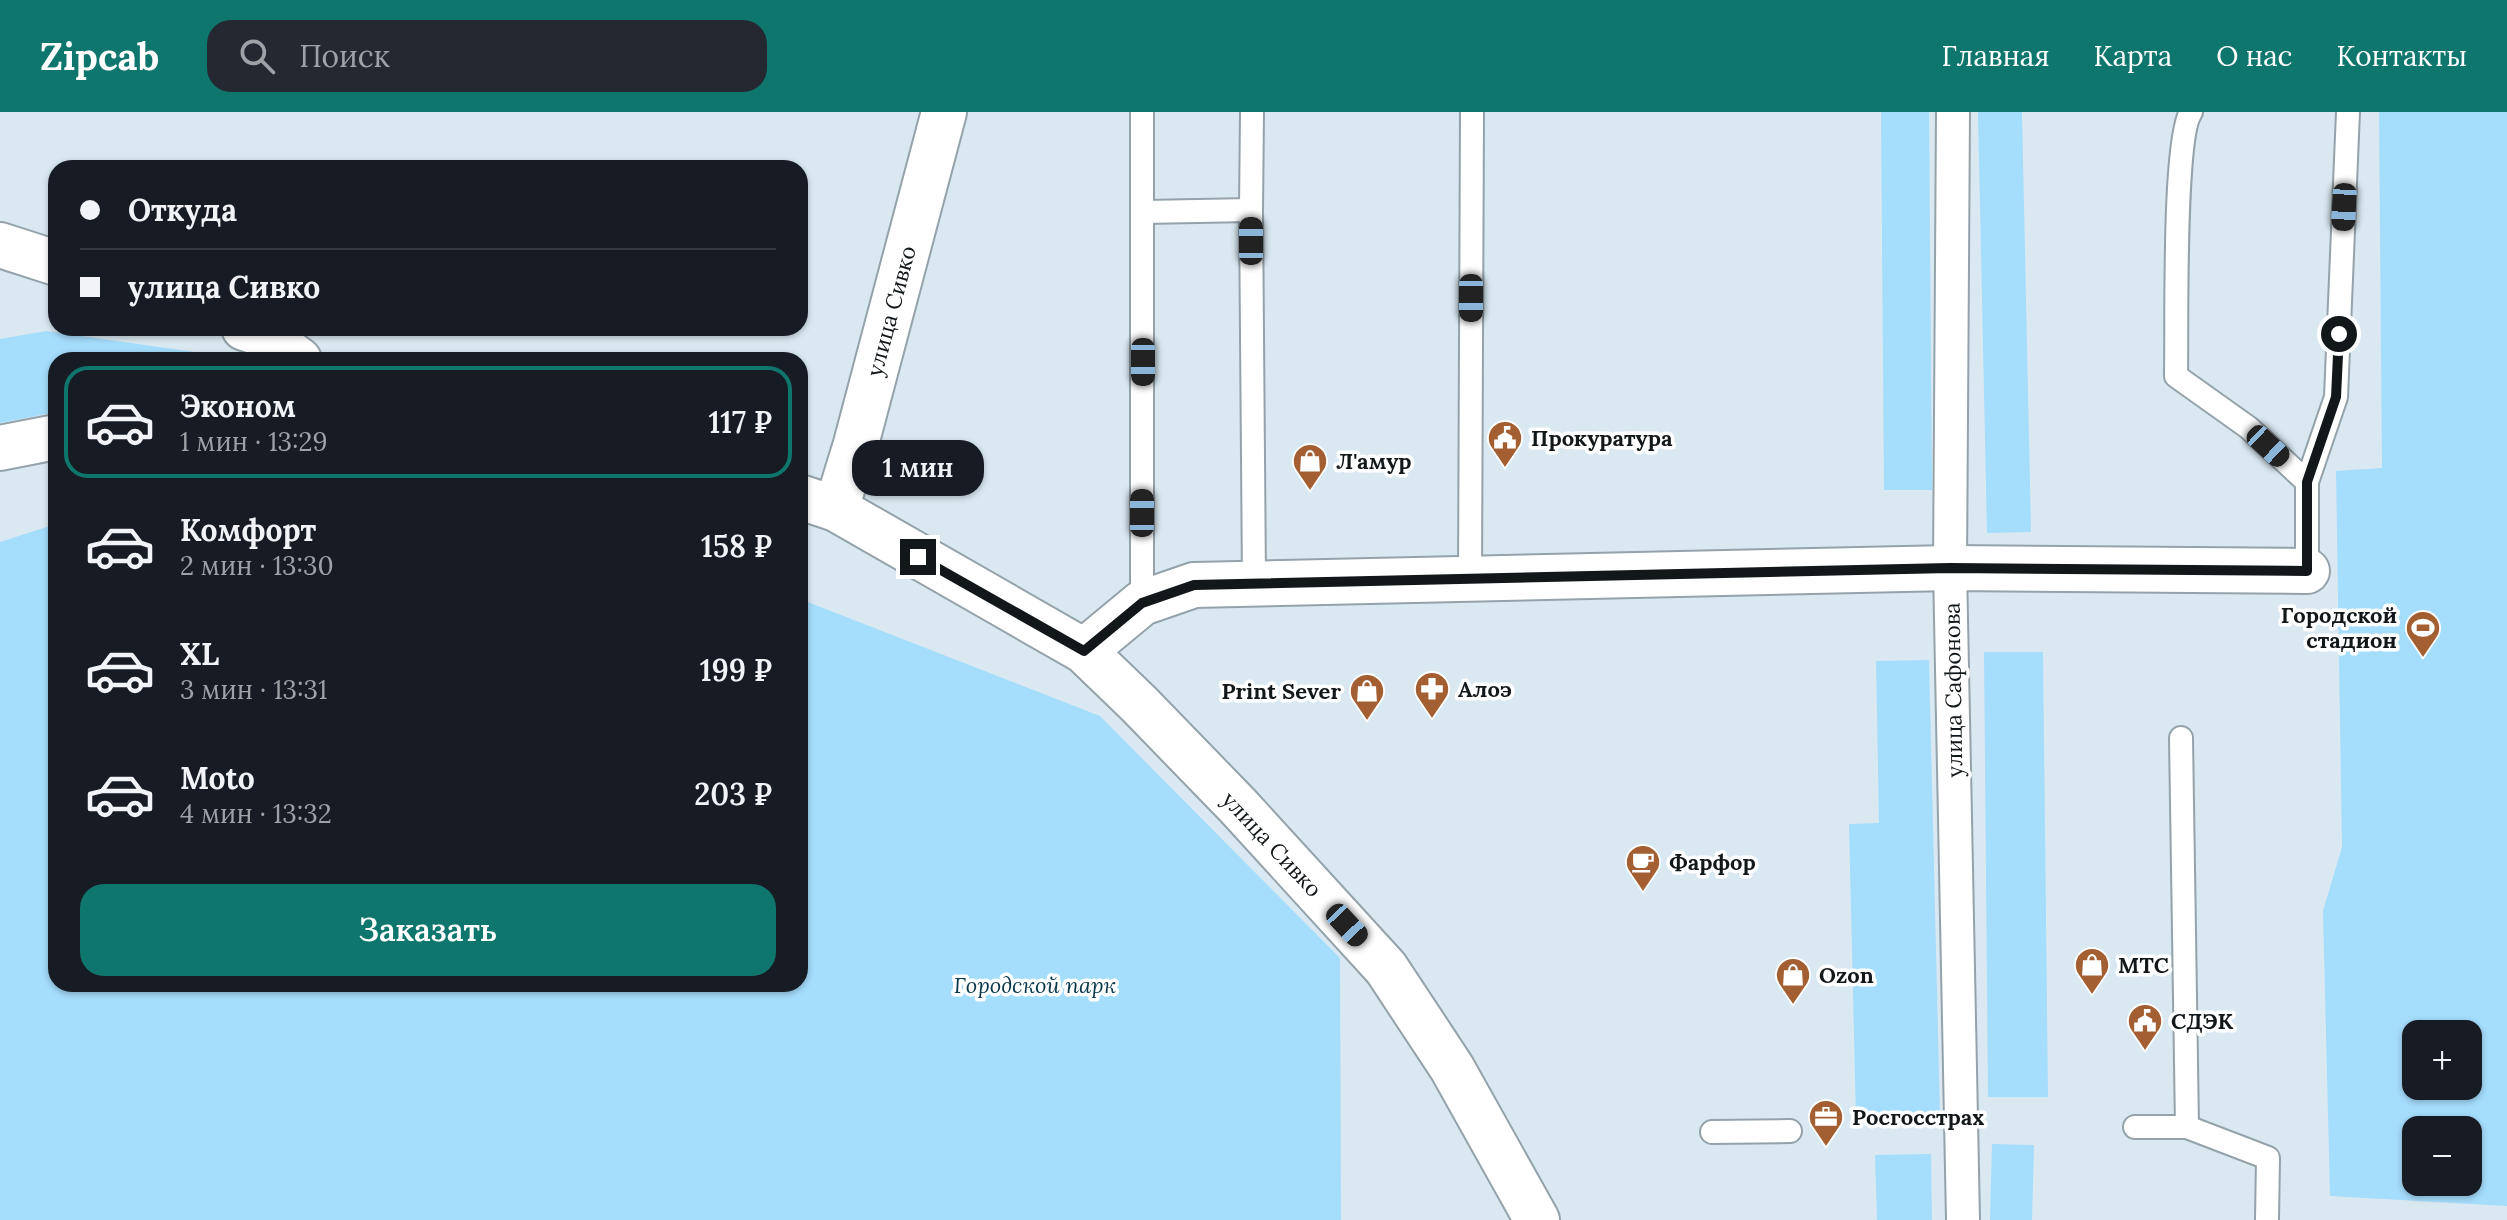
<!DOCTYPE html>
<html lang="ru">
<meta charset="utf-8">
<style>
body{margin:0;font-family:Lora,serif;background:#242831;color:#f1f3f6;height:100vh;display:flex;flex-direction:column;font-size:30px;white-space:nowrap}
*{box-sizing:border-box;margin:0}
p{font-size:26px;color:#9ea1a6}
.icon{flex:none;width:44px;height:44px;fill:none;stroke:currentColor;stroke-width:2;stroke-linecap:round;stroke-linejoin:round}
.map{position:relative;flex:1;overflow:hidden}
.details{position:absolute;left:48px;top:240px;width:760px;height:640px;display:flex;flex-direction:column;background:#171b24;border-radius:24px;box-shadow:0 2px 6px #0004}
.details>*{flex:none}
.top-card{position:absolute;left:48px;top:48px;width:760px;height:176px;border-radius:24px;box-shadow:0 2px 6px #0004;display:grid;align-content:center;height:176px;padding:0 32px;background:#171b24}
.controls{position:absolute;left:2402px;top:908px;display:grid;gap:16px}
.controls a{display:grid;place-items:center;width:80px;height:80px;border-radius:16px;background:#171b24;box-shadow:0 2px 6px #0004;font-size:40px}
.end{position:absolute;width:36px;height:36px;margin:-18px;border:10px solid #12171a;background:#fff;box-shadow:0 0 0 4px #fff}
.from{border-radius:50%}
.bubble{position:absolute;height:56px;border-radius:24px;background:#171b24;box-shadow:0 2px 6px #0004;font-size:26px;font-weight:600;line-height:56px;text-align:center}
.car{position:absolute;width:24px;height:48px;margin:-24px -12px;border-radius:10px;box-shadow:0 0 6px 2px #0007;background:linear-gradient(#222 24%,#8ab4d8 0 40%,#222 0 76%,#8ab4d8 0 86%,#222 0)}
.top-card b{display:flex;align-items:center;gap:28px;height:76px;font-size:30px}
.top-card b+b{border-top:2px solid #363941}
.top-card i{width:20px;height:20px;background:#f1f3f6}
ul{padding:14px 0 0;list-style:none}
li{display:flex;align-items:center;gap:24px;height:112px;margin:0 16px 12px;padding:0 16px;border:4px solid transparent;border-radius:24px}
li div{flex:1}
li b{display:block;font-size:30px}
li em{font-style:normal;font-weight:600}
li.active{border-color:#0f766e}
li>.icon{width:72px;height:72px;stroke-width:1.5}
.action{display:flex;gap:16px;margin-top:auto;padding:16px 32px}
.action a{flex:1;height:92px;border-radius:24px;background:#0f766e;color:#fff;font-size:32px;font-weight:600;line-height:92px;text-align:center}
header{display:flex;align-items:center;gap:48px;box-sizing:border-box;height:112px;padding:0 40px;background:#0f766e;color:#fff}
header strong{font-size:38px}
nav{display:flex;gap:44px;margin-inline-start:auto;font-size:28px}
.search{width:560px;height:72px;background:#242831;display:flex;align-items:center;gap:20px;box-sizing:border-box;padding:0 28px;border-radius:24px;color:#9ea1a6;font-size:30px}
.map>svg:first-child{display:block}
</style>
<header>
<strong>Zipcab</strong>
<div class="search"><svg class="icon" aria-label="search" viewBox="0 0 24 24"><circle cx="10" cy="10" r="6"/><path d="M15 15l6 6"/></svg>Поиск</div>
<nav><a>Главная</a><a>Карта</a><a>О нас</a><a>Контакты</a></nav>
</header>
<div class="map">
<svg width="2507" height="1108" viewBox="0 0 2507 1108">
<rect width="100%" height="100%" fill="#dae9f1"/>
<g fill="#a5ddfc" fill-rule="evenodd">
<polygon points="1881,0 1929,0 1932,378 1884,378"/>
<polygon points="1978,0 2022,0 2031,420 1987,421"/>
<path d="M2379 0H2507V1094L2330 1084 2323 799 2342 735 2336 359 2382 356ZM2416 922H2468V974H2416ZM2416 1018H2468V1070H2416Z"/>
<polygon points="46,219 230,245 233,248 56,248 56,300 0,311 0,227"/>
<polygon points="56,412 56,872 800,872 800,487 1100,604 1340,846 1341,1108 0,1108 0,430"/>
<polygon points="1984,540 2043,540 2048,985 1988,985"/>
<polygon points="1929,548 1940,1004 1856,1006 1849,712 1879,711 1876,549"/>
<polygon points="1992,1032 2034,1033 2032,1108 1990,1108"/>
<polygon points="1931,1042 1932,1108 1877,1108 1875,1043"/>
</g>
<g fill="none" stroke-linecap="round" stroke-linejoin="round">
<defs>
<g id="service">
<polyline points="1142,0 1142,491"/>
<path d="M2191 0C2173 26 2177 220 2176 264L2249 316 2307 370"/>
<polyline points="1251,98 1252,0"/>
<polyline points="1144,100 1251,98 1254,470"/>
<polyline points="2307,459 2307,370 2336,285 2348,0"/>
<polyline points="1470,466 1472,0"/>
<polyline points="2181,626 2187,1015 2268,1046 2267,1108"/>
<polyline points="2135,1015 2187,1015"/>
<polyline points="1712,1020 1790,1019"/>
</g>
<polyline id="pedestrian" points="1953,0 1950,456 1963,1108"/>
<g id="minor">
<polyline points="0,133 56,151"/>
<polyline points="244,216 265,223 299,248"/>
<polyline points="836,397 856,332 944,0"/>
<polyline points="1084,539 1142,491 1194,473 1950,456 2307,459"/>
</g>
<g id="tertiary">
<polyline points="0,336 56,325"/>
<polyline points="800,385 836,397 1084,539 1139,592 1238,694 1386,856 1452,956 1537,1108"/>
</g>
</defs>
<use href="#service" stroke="#94a2aa" stroke-width="26"/>
<use href="#pedestrian" stroke="#94a2aa" stroke-width="36"/>
<use href="#minor" stroke="#94a2aa" stroke-width="48"/>
<use href="#tertiary" stroke="#94a2aa" stroke-width="48"/>
<use href="#service" stroke="#fff" stroke-width="22"/>
<use href="#pedestrian" stroke="#fff" stroke-width="32"/>
<use href="#minor" stroke="#fff" stroke-width="44"/>
<use href="#tertiary" stroke="#fff" stroke-width="44"/>
</g>
<g fill="none" stroke-linecap="round" stroke-linejoin="round">
<polyline stroke="#12171a" stroke-width="10" points="918,445 1084,539 1142,491 1194,473 1950,456 2307,459 2307,370 2336,285 2339,222"/>
</g>
<defs>
<symbol id="civic-pin" viewBox="-11 -11 22 30"><path d="M0 17L-7.5 6A9.5 9.5 0 1 1 7.5 6Z" fill="#a35f31" stroke="#fff"/><path d="M-.6-6.5H3V-4.5H.6V-3L4-1V1h2V6H-6V1h2V-1L-.6-3ZM-1.2 2.5V6h2.4V2.5Z" fill="#fff"/></symbol>
<symbol id="shop-pin" viewBox="-11 -11 22 30"><path d="M0 17L-7.5 6A9.5 9.5 0 1 1 7.5 6Z" fill="#a35f31" stroke="#fff"/><path d="M-5-2.5h2.3a2.7 3.5 0 0 1 5.4 0H5L5.5 6h-11ZM-1.5-2.5h3a1.5 2.3 0 0 0-3 0Z" fill="#fff"/></symbol>
<symbol id="stadium-pin" viewBox="-11 -11 22 30"><path d="M0 17L-7.5 6A9.5 9.5 0 1 1 7.5 6Z" fill="#a35f31" stroke="#fff"/><path d="M0-5a6.5 5 0 1 0 0 10a6.5 5 0 1 0 0-10ZM-3.5-1.8h7v3.6h-7Z" fill="#fff"/></symbol>
<symbol id="pharmacy-pin" viewBox="-11 -11 22 30"><path d="M0 17L-7.5 6A9.5 9.5 0 1 1 7.5 6Z" fill="#a35f31" stroke="#fff"/><path d="M-2-6h4v4h4v4h-4v4h-4v-4h-4v-4h4Z" fill="#fff"/></symbol>
<symbol id="cafe-pin" viewBox="-11 -11 22 30"><path d="M0 17L-7.5 6A9.5 9.5 0 1 1 7.5 6Z" fill="#a35f31" stroke="#fff"/><path d="M-5.5-4.5H6V0H3Q3 3.5 0 3.5H-2.5Q-5.5 3.5-5.5 0ZM3-3.2v2h1.7v-2ZM-6 4.5H4V6H-6Z" fill="#fff"/></symbol>
<symbol id="office-pin" viewBox="-11 -11 22 30"><path d="M0 17L-7.5 6A9.5 9.5 0 1 1 7.5 6Z" fill="#a35f31" stroke="#fff"/><path d="M-6-3h4V-5.5h4V-3h4V5H-6ZM-1-4.5V-3h2v-1.5ZM-6 0V1H6V0Z" fill="#fff"/></symbol>
</defs>
<g fill-rule="evenodd">
<use href="#civic-pin" x="1485" y="306" width="40" height="54"/>
<use href="#shop-pin" x="1290" y="329" width="40" height="54"/>
<use href="#stadium-pin" x="2403" y="496" width="40" height="54"/>
<use href="#pharmacy-pin" x="1412" y="557" width="40" height="54"/>
<use href="#shop-pin" x="1347" y="559" width="40" height="54"/>
<use href="#cafe-pin" x="1623" y="730" width="40" height="54"/>
<use href="#shop-pin" x="2072" y="833" width="40" height="54"/>
<use href="#shop-pin" x="1773" y="843" width="40" height="54"/>
<use href="#civic-pin" x="2125" y="889" width="40" height="54"/>
<use href="#office-pin" x="1806" y="985" width="40" height="54"/>
</g>
<g text-anchor="middle" dominant-baseline="central" stroke-width="7" stroke-linejoin="round" paint-order="stroke">
<g font-size="22" fill="#12171a" stroke="#fff">
<text transform="translate(891 199) rotate(-75)">улица Сивко</text>
<text transform="translate(1953 578) rotate(-91)">улица Сафонова</text>
<text transform="translate(1272 732) rotate(47)">улица Сивко</text>
</g>
<g font-size="22" font-weight="bold" fill="#12171a" stroke="#fff" text-anchor="start">
<text x="1531" y="326">Прокуратура</text>
<text x="1336" y="349">Л'амур</text>
<text x="2397" y="503" text-anchor="end">Городской<tspan x="2397" dy="25">стадион</tspan></text>
<text x="1458" y="577">Алоэ</text>
<text x="1341" y="579" text-anchor="end">Print Sever</text>
<text x="1669" y="750">Фарфор</text>
<text x="2118" y="853">МТС</text>
<text x="1819" y="863">Ozon</text>
<text x="2171" y="909">СДЭК</text>
<text x="1852" y="1005">Росгосстрах</text>
</g>
<g font-size="22" font-style="italic" fill="#09384d" stroke="#fff">
<text x="1035" y="873">Городской парк</text>
</g>
</g>
</svg>
<div class="controls">
<a>+</a>
<a>−</a>
</div>
<i class="end from" style="left:2339px;top:222px"></i>
<i class="end" style="left:918px;top:445px"></i>
<div class="bubble" style="left:852px;top:328px;width:132px">1 мин</div>
<i class="car" style="left:2344px;top:95px;rotate:183deg"></i>
<i class="car" style="left:1251px;top:129px;rotate:0deg"></i>
<i class="car" style="left:1471px;top:186px;rotate:180deg"></i>
<i class="car" style="left:1143px;top:250px;rotate:180deg"></i>
<i class="car" style="left:2268px;top:334px;rotate:133deg"></i>
<i class="car" style="left:1142px;top:401px;rotate:0deg"></i>
<i class="car" style="left:1347px;top:813px;rotate:137deg"></i>
<div class="top-card">
<b><i class="from"></i>Откуда</b>
<b><i></i>улица Сивко</b>
</div>
<section class="details">
<ul>
<li class="active"><svg class="icon" aria-label="car" viewBox="0 0 24 24"><path d="M5 17H2v-5l4-1 3-4h7l3 4 3 1v5h-3M9 17h6M6 11h13"/><circle cx="7" cy="17" r="2"/><circle cx="17" cy="17" r="2"/></svg><div><b>Эконом</b><p>1 мин · 13:29</p></div><em>117 ₽</em></li>
<li><svg class="icon" aria-label="car" viewBox="0 0 24 24"><path d="M5 17H2v-5l4-1 3-4h7l3 4 3 1v5h-3M9 17h6M6 11h13"/><circle cx="7" cy="17" r="2"/><circle cx="17" cy="17" r="2"/></svg><div><b>Комфорт</b><p>2 мин · 13:30</p></div><em>158 ₽</em></li>
<li><svg class="icon" aria-label="car" viewBox="0 0 24 24"><path d="M5 17H2v-5l4-1 3-4h7l3 4 3 1v5h-3M9 17h6M6 11h13"/><circle cx="7" cy="17" r="2"/><circle cx="17" cy="17" r="2"/></svg><div><b>XL</b><p>3 мин · 13:31</p></div><em>199 ₽</em></li>
<li><svg class="icon" aria-label="car" viewBox="0 0 24 24"><path d="M5 17H2v-5l4-1 3-4h7l3 4 3 1v5h-3M9 17h6M6 11h13"/><circle cx="7" cy="17" r="2"/><circle cx="17" cy="17" r="2"/></svg><div><b>Moto</b><p>4 мин · 13:32</p></div><em>203 ₽</em></li>
</ul>
<div class="action"><a>Заказать</a></div>
</section>
</div>
